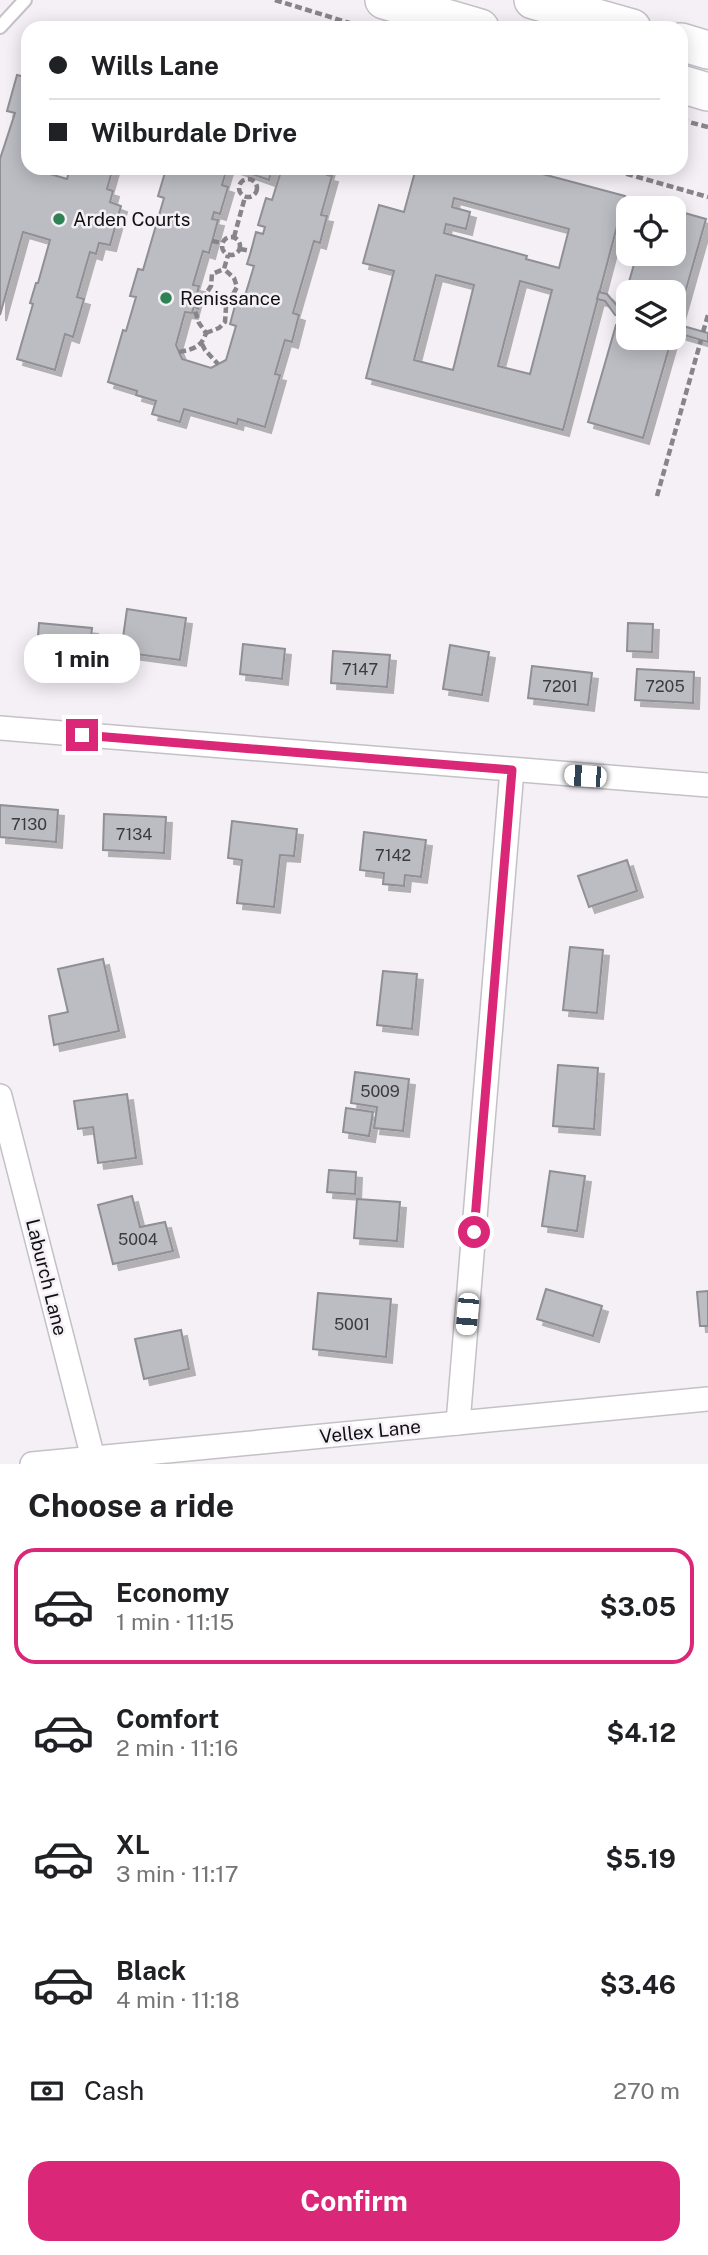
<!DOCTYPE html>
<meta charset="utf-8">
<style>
body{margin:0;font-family:"Public Sans",sans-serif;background:#f2f2f2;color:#202124;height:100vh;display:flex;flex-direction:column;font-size:26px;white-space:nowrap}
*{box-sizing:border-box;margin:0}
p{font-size:23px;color:#757577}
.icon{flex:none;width:38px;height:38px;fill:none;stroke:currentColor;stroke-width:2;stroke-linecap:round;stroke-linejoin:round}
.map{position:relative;height:1464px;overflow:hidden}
.side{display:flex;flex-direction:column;background:#fff;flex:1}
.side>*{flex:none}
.banner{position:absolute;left:21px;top:21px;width:667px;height:154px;border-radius:21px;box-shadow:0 4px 18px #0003;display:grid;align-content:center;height:154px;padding:0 28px;background:#fff}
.fabs{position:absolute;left:616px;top:196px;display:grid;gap:14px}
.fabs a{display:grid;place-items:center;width:70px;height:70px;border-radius:14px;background:#fff;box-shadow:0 4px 18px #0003;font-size:35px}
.end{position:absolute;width:32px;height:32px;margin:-16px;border:9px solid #db2777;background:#fff;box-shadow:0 0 0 4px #fff}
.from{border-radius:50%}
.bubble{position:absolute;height:49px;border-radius:21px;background:#fff;box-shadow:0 4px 18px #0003;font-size:23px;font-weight:700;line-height:49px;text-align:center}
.car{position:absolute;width:21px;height:42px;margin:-21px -10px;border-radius:9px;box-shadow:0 0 5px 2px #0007;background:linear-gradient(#fff 24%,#345 0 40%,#fff 0 76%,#345 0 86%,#fff 0)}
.banner b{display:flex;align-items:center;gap:24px;height:66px;font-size:26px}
.banner b+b{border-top:2px solid #e0e0e0}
.banner i{width:18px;height:18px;background:#202124}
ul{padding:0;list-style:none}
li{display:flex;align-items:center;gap:21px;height:116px;margin:0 14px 10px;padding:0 14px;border:4px solid transparent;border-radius:21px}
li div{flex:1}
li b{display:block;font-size:26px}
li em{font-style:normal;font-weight:700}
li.on{border-color:#db2777}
li>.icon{width:63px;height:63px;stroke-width:1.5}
h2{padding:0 28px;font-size:32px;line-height:84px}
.pay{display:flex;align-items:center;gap:18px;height:77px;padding:0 28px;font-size:26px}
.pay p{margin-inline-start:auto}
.cta{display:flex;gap:14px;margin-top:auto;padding:14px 28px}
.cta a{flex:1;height:80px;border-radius:21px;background:#db2777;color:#fff;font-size:28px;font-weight:700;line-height:80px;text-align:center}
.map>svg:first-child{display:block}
</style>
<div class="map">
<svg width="708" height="1464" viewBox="0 0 708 1464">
<defs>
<filter id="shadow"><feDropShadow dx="6" dy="6" stdDeviation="0" flood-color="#0004"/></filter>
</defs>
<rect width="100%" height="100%" fill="#f4f0f6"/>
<g fill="#bcbdc3" stroke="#8f8f95" stroke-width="2" fill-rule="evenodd" filter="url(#shadow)">
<polygon points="28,65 28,168 40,168 40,171 67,179 70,168 113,168 107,189 113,191 110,202 121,206 110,245 99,243 96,254 90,252 77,297 84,299 73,337 65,334 55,370 17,359 33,304 30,303 36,283 38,283 50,240 23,232 0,315 0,159 15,113 7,111 17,75 25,77"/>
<polygon points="173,168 227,168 222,185 228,187 220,214 214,212 212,219 218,220 209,253 203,251 193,285 199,286 192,313 185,312 176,345 182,359 211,368 226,360 236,326 230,324 237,298 244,299 254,266 247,264 251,251 256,232 263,234 265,227 258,225 266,198 272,200 282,168 329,168 327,175 332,176 321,215 327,216 320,243 314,241 293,313 299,315 292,342 285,340 275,374 280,375 265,427 238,419 237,424 184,409 180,422 152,414 156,401 136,395 137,391 108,382 123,330 126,331 136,297 130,296 138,269 143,270 164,198 158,196 166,169 172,171"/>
<polygon points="235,168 272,168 269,180"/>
<path d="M416 168H520L625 196 563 430 366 378 394 271 363 263 379 205 404 212ZM454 198 569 229 559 268 526 259 527 256 444 233 446 224 466 229 470 212 452 207ZM436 275 474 285 453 370 414 360ZM520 281 552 290 530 374 498 366Z"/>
<polygon points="652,203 669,208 650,208"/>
<polygon points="674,210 706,219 679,314 674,313 674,292 628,292 628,300 624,299 637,254 674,254"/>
<polygon points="599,292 607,294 618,307 627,310 625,318 615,315 605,301 597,299"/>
<polygon points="628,306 628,338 665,338 665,340 671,341 643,438 588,422 616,325 622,327"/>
<polygon points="674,313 679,314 676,324 708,333 708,342 674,332"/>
<polygon points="127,609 186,618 180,660 121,652"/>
<polygon points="39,623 92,628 88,668 36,663"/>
<polygon points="628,623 653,624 652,652 627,651"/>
<polygon points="243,644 285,649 282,679 240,674"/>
<polygon points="450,645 489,652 482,695 443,689"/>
<polygon points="333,651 390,655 387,687 331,683"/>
<polygon points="532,666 592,673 588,705 528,698"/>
<polygon points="637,669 694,672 693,703 635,700"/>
<polygon points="0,805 58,810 56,842 0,837"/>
<polygon points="104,814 166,817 164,853 103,850"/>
<polygon points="232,821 297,829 294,856 280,855 274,907 237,903 242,860 228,858"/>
<polygon points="364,832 426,840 421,877 405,875 404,886 383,884 384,873 360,870"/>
<polygon points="627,860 637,891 589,907 578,876"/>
<polygon points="570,947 603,950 597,1013 563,1010"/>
<polygon points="103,959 119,1031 54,1045 49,1016 68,1012 58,969"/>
<polygon points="383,971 417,974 412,1029 377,1025"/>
<polygon points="558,1065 598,1068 594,1129 553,1126"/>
<polygon points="355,1072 409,1079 403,1131 374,1128 377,1107 351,1103"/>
<polygon points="127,1094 136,1158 98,1163 93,1127 78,1129 74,1101"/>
<polygon points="346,1108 373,1112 369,1136 343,1132"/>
<polygon points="329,1170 356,1172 355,1194 327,1192"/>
<polygon points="550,1171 585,1176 577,1231 542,1226"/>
<polygon points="132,1196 140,1227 165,1222 173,1251 113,1264 98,1205"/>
<polygon points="357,1199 400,1202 397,1241 354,1238"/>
<polygon points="546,1289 602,1306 593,1336 537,1319"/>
<polygon points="708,1291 708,1326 700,1326 697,1292"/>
<polygon points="318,1293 391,1299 386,1357 313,1349"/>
<polygon points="181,1330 189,1369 144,1379 135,1339"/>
</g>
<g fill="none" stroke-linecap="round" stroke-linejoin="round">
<defs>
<polyline id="lane" points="0,27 25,0"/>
<g id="street">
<polyline points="0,728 708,785"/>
<polyline points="0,1096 93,1458"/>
<polyline points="458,1423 512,770"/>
<polyline points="32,1464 708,1399"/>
</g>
<g id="primary">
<polyline points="384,0 480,28"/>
<polyline points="533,0 632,28"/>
<polyline points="681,42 708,50"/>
<polyline points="681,84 708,92"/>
</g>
</defs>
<use href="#lane" stroke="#c4c1c6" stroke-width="16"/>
<use href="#street" stroke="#c4c1c6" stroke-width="26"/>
<use href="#primary" stroke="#c4c1c6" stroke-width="40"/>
<g stroke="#878589" stroke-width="4.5" stroke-dasharray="7 3.5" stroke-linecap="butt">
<polyline points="275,0 366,28"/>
<polyline points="681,120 708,127"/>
<polyline points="561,168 573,171 576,168"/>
<polyline points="606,168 708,197"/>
<circle cx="248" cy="188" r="9"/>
<circle cx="231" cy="246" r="9"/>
<polyline points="234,237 245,197"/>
<polyline points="212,241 222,243"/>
<polyline points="240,249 251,251"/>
<polyline points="703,332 708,315"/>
<polyline points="206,333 219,328 225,322 226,307 237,287 234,278 224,269"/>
<polyline points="202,344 205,350 218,364"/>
<path d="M179 352C193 349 201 348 206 333L199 323 195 311 211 286 212 274 224 269 228 255"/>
<polyline points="657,496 701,340"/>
</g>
<use href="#lane" stroke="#fff" stroke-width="12"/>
<use href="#street" stroke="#fff" stroke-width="23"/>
<use href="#primary" stroke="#fff" stroke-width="37"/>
</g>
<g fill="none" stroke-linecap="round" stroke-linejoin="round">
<polyline stroke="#db2777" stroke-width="9" points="82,735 512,770 474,1232"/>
</g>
<g fill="#2f8254" stroke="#f4f0f6" stroke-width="2.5">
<circle cx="59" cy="219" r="7"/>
<circle cx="166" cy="298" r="7"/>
</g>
<g text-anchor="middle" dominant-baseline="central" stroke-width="5" stroke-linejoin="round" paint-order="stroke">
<g font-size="16" fill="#3b3a3e">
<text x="360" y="669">7147</text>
<text x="560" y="686">7201</text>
<text x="665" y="686">7205</text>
<text x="29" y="824">7130</text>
<text x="134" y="834">7134</text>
<text x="393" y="855">7142</text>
<text x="380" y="1091">5009</text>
<text x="138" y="1239">5004</text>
<text x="352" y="1324">5001</text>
</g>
<g font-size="19" fill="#100f11" stroke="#f4f0f6" text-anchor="start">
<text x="73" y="219">Arden Courts</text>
<text x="180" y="298">Renissance</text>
</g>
<g font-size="19" fill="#100f11" stroke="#f4f0f6">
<text transform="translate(47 1277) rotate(76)">Laburch Lane</text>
<text transform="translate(370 1431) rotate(-6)">Vellex Lane</text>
</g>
</g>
</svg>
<div class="fabs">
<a><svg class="icon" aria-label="locate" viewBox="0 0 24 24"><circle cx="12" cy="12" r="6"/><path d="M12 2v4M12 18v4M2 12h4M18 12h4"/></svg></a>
<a><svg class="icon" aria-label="layers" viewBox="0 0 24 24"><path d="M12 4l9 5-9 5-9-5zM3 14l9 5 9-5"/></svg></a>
</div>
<i class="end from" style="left:474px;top:1232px"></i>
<i class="end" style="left:82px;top:735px"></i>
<div class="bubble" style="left:24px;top:634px;width:116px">1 min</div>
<i class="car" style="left:585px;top:776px;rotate:274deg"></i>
<i class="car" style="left:467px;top:1314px;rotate:185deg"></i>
<div class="banner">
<b><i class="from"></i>Wills Lane</b>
<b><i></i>Wilburdale Drive</b>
</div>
</div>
<section class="side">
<h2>Choose a ride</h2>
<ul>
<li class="on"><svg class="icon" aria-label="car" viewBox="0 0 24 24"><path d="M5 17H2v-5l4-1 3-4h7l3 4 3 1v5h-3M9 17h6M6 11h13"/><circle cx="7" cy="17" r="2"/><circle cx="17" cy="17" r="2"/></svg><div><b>Economy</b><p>1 min · 11:15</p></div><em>$3.05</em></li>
<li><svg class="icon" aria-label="car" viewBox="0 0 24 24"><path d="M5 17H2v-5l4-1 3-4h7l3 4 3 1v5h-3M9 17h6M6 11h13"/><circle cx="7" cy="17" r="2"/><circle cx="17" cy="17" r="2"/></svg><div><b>Comfort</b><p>2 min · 11:16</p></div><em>$4.12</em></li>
<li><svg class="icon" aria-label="car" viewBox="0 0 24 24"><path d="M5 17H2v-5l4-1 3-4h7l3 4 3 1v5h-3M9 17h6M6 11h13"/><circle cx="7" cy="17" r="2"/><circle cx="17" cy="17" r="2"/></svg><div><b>XL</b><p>3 min · 11:17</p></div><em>$5.19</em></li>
<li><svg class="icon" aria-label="car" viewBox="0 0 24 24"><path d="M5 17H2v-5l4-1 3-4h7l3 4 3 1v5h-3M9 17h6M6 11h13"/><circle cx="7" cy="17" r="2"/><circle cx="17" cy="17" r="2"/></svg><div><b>Black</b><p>4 min · 11:18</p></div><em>$3.46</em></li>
</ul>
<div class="pay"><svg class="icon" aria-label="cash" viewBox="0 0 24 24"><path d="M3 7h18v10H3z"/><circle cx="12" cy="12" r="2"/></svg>Cash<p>270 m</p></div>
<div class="cta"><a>Confirm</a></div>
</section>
